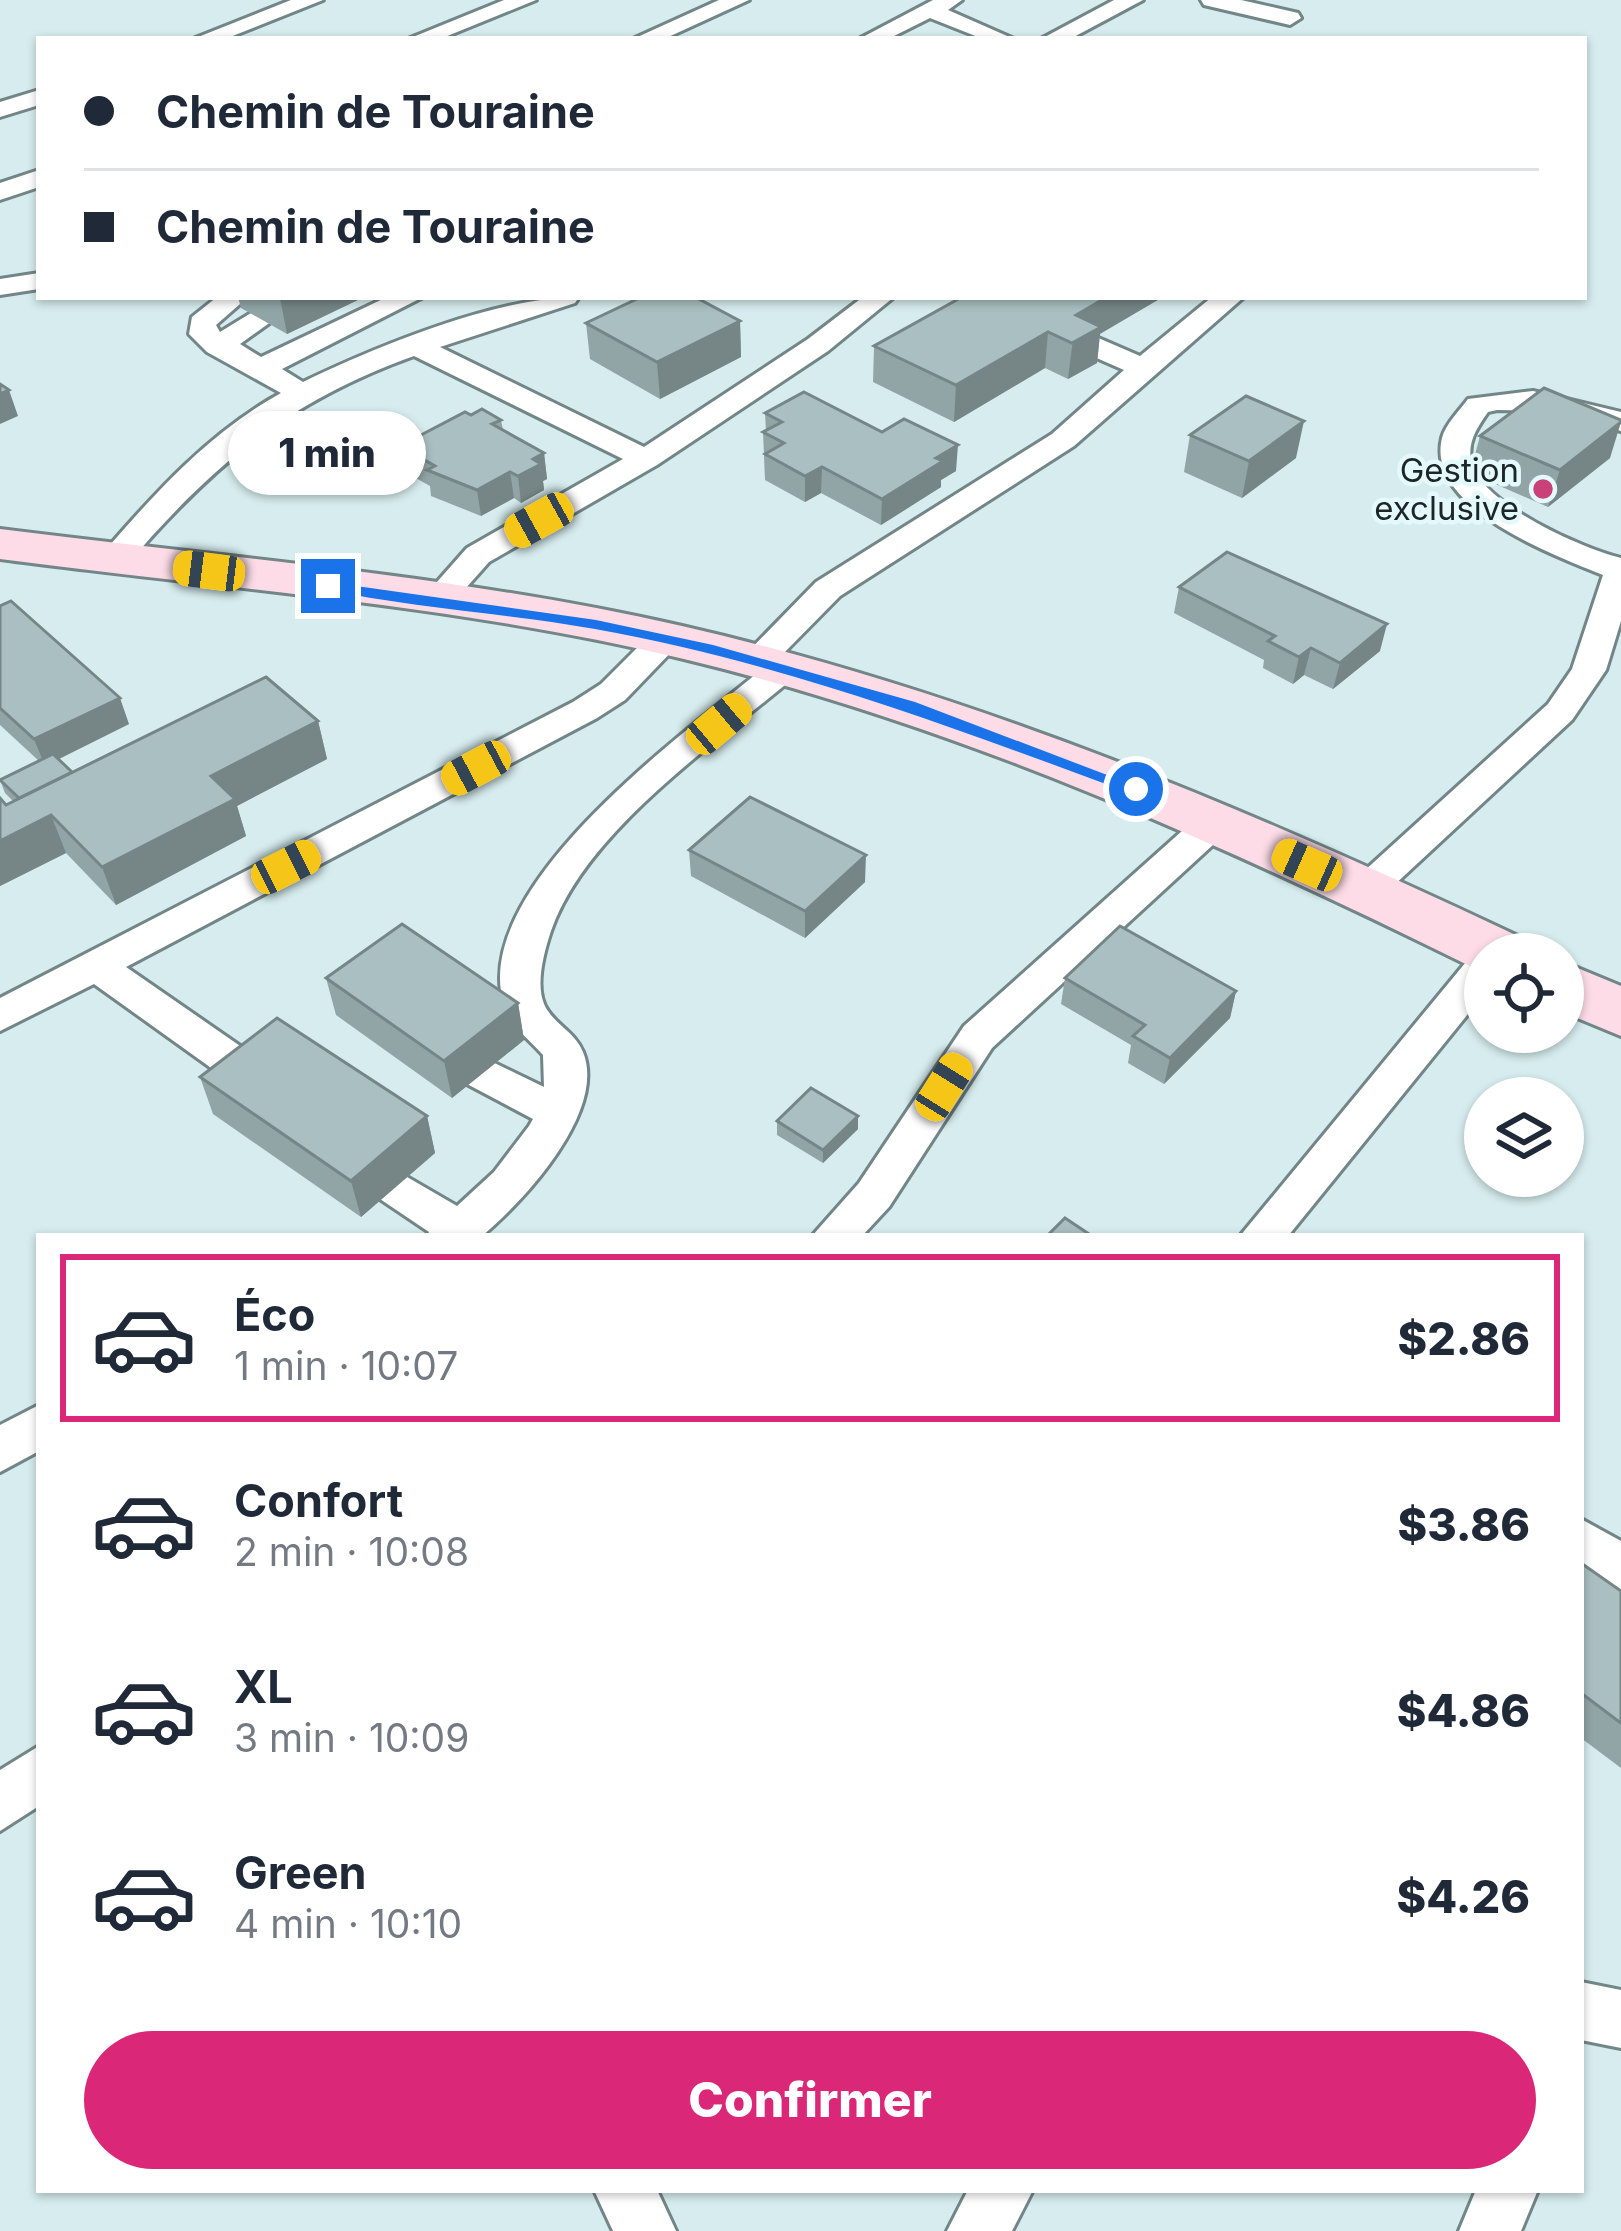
<!DOCTYPE html>
<html lang="fr">
<meta charset="utf-8">
<style>
body{margin:0;font-family:Inter,sans-serif;background:#f2f2f3;color:#1f2937;height:100vh;display:flex;flex-direction:column;font-size:45px;white-space:nowrap}
*{box-sizing:border-box;margin:0}
p{font-size:39px;color:#747a83}
.icon{flex:none;width:66px;height:66px;fill:none;stroke:currentColor;stroke-width:2;stroke-linecap:round;stroke-linejoin:round}
.map{position:relative;flex:1;overflow:hidden}
.side{position:absolute;left:36px;top:1233px;width:1548px;height:960px;display:flex;flex-direction:column;background:#fff;border-radius:0px;box-shadow:0 3px 9px #0004}
.side>*{flex:none}
.hud{position:absolute;left:36px;top:36px;width:1551px;height:264px;border-radius:0px;box-shadow:0 3px 9px #0004;display:grid;align-content:center;height:264px;padding:0 48px;background:#fff}
.tools{position:absolute;left:1464px;top:933px;display:grid;gap:24px}
.tools a{display:grid;place-items:center;width:120px;height:120px;border-radius:50%;background:#fff;box-shadow:0 3px 9px #0004;font-size:60px}
.end{position:absolute;width:54px;height:54px;margin:-27px;border:15px solid #1a73e8;background:#fff;box-shadow:0 0 0 6px #fff}
.from{border-radius:50%}
.bubble{position:absolute;height:84px;border-radius:42px;background:#fff;box-shadow:0 3px 9px #0004;font-size:39px;font-weight:800;line-height:84px;text-align:center}
.car{position:absolute;width:36px;height:72px;margin:-36px -18px;border-radius:15px;box-shadow:0 0 9px 3px #0007;background:linear-gradient(#f5c518 24%,#345 0 40%,#f5c518 0 76%,#345 0 86%,#f5c518 0)}
.hud b{display:flex;align-items:center;gap:42px;height:114px;font-size:45px}
.hud b+b{border-top:3px solid #e0e1e3}
.hud i{width:30px;height:30px;background:#1f2937}
ul{padding:21px 0 0;list-style:none}
li{display:flex;align-items:center;gap:36px;height:168px;margin:0 24px 18px;padding:0 24px;border:6px solid transparent;border-radius:0px}
li div{flex:1}
li b{display:block;font-size:45px}
li em{font-style:normal;font-weight:800}
li.active{border-color:#db2777}
li>.icon{width:108px;height:108px;stroke-width:1.5}
.primary-button{display:flex;gap:24px;margin-top:auto;padding:24px 48px}
.primary-button a{flex:1;height:138px;border-radius:72px;background:#db2777;color:#fff;font-size:48px;font-weight:800;line-height:138px;text-align:center}
.map>svg:first-child{display:block}
</style>
<div class="map">
<svg width="1621" height="2231" viewBox="0 0 1621 2231">
<rect width="100%" height="100%" fill="#d6ecee"/>
<g fill="none" stroke-linecap="round" stroke-linejoin="round">
<defs>
<g id="lane">
<polygon points="291,0 323,0 225,39 193,39"/>
<polygon points="504,0 536,0 440,39 408,39"/>
<polygon points="719,0 749,0 664,39 633,39"/>
<polygon points="933,0 962,0 948,10 1014,39 983,39 930,18 888,39 859,39"/>
<polygon points="1114,0 1143,0 1070,39 1041,39"/>
<polygon points="1201,0 1241,0 1298,13 1301,18 1290,25 1204,5"/>
<polygon points="39,90 39,105 0,117 0,102"/>
<polygon points="39,170 39,187 0,200 0,183"/>
<polygon points="39,273 39,289 0,295 0,279"/>
<path d="M217 297H248L216 325 220 332 251 313H271L275 319 240 344 261 357 387 297H423L282 369 303 382C378 346 497 297 579 297L575 303 440 347 644 447 808 339 863 297H894L828 351 657 465 489 562 449 607 437 610 421 600 467 548 623 459 414 356C288 401 211 466 125 567H103L98 560 103 553C155 493 210 432 281 393L207 352 189 334 192 317Z"/>
<path d="M1212 297H1244L1074 446 840 596 777 660 797 661 802 668 797 675C718 742 586 830 551 931 544 952 533 991 548 1011 559 1027 575 1033 583 1052 607 1111 524 1201 482 1236H427L429 1232 380 1199 373 1187 380 1175 395 1170 457 1206 494 1172 529 1126 533 1119 467 1084 461 1073 467 1062 482 1057 544 1087 543 1055C528 1038 511 1027 504 1005 468 888 685 733 761 670L744 668 739 661 816 582 1052 434 1124 370 1076 349 1072 343 1076 337H1096L1140 356Z"/>
<path d="M1533 391 1621 412V431L1551 411 1497 410 1488 412C1477 428 1466 443 1472 464 1484 505 1583 549 1621 558V621L1606 670 1572 720 1378 900 1365 904 1352 900 1346 891 1352 882 1548 704 1572 669 1603 575C1554 555 1425 508 1442 438 1445 425 1460 410 1468 399Z"/>
<polygon points="665,629 677,632 682,639 677,646 625,700 597,718 126,967 272,1068 278,1079 272,1090 257,1095 242,1090 94,984 0,1031 0,998 573,702 601,684 653,632"/>
<polygon points="1214,811 1227,814 1232,823 1227,832 992,1048 889,1207 862,1236 812,1236 859,1183 964,1026 1201,814"/>
<polygon points="1485,952 1492,954 1485,954 1485,993 1288,1236 1240,1236 1471,956"/>
<polygon points="39,1405 39,1451 0,1472 0,1425"/>
<polygon points="1581,1519 1621,1541 1621,1592 1581,1569"/>
<polygon points="39,1746 39,1806 0,1831 0,1770"/>
<polygon points="1581,1982 1621,1990 1621,2048 1581,2040"/>
<polygon points="594,2190 657,2190 676,2231 613,2231"/>
<polygon points="968,2190 1033,2190 1012,2231 947,2231"/>
<polygon points="1476,2190 1538,2190 1521,2231 1459,2231"/>
</g>
<g id="secondary">
<path d="M0 529C227 558 458 575 682 626 975 693 1251 810 1522 938L1531 954H1485V972L1478 970C1222 844 962 726 684 659 460 605 228 589 0 559Z"/>
<polygon points="1563,962 1621,986 1621,1036 1563,1012"/>
</g>
</defs>
<use href="#lane" stroke="#728688" stroke-width="6"/>
<use href="#secondary" stroke="#728688" stroke-width="6"/>
<use href="#lane" fill="#fff" fill-rule="evenodd"/>
<use href="#secondary" fill="#fddce8" fill-rule="evenodd"/>
</g>
<g fill="#91a4a6">
<polygon points="238,297 364,297 287,334 241,308"/>
<polygon points="962,297 1100,334 1097,363 1068,379 1045,368 954,422 873,382 874,346"/>
<polygon points="740,321 741,357 660,399 590,359 586,323"/>
<polygon points="765,413 956,471 941,480 941,487 881,525 821,493 805,502 765,480 763,432 766,431"/>
<polygon points="471,415 501,420 503,430 544,453 547,479 543,481 544,490 521,503 514,498 481,516 431,496 430,486 405,472 400,446"/>
<polygon points="1190,435 1296,458 1242,498 1184,472"/>
<polygon points="1480,436 1610,458 1548,507 1470,473"/>
<polygon points="1179,587 1380,651 1333,689 1304,675 1293,684 1263,668 1264,660 1174,613"/>
<polygon points="0,606 129,724 58,759 72,772 318,721 327,759 237,806 246,836 116,905 66,853 0,886 0,798 6,805 13,801 5,793 0,780 39,761 0,725"/>
<polygon points="689,850 865,882 805,938 691,876"/>
<polygon points="326,978 518,1003 524,1040 452,1098 336,1015"/>
<polygon points="1065,978 1236,991 1230,1018 1164,1084 1128,1063 1131,1045 1061,1004"/>
<polygon points="200,1077 427,1116 435,1153 361,1217 213,1114"/>
<polygon points="858,1116 858,1129 823,1163 777,1135 777,1121"/>
<polygon points="1581,1563 1621,1591 1621,1768 1581,1738"/>
</g>
<g fill="#768687">
<polygon points="282,297 364,297 287,334 280,298"/>
<polygon points="1107,297 1163,297 1100,334 1097,363 1068,379 1076,315"/>
<polygon points="740,321 741,357 660,399 657,362"/>
<polygon points="1048,332 1045,368 954,422 956,385"/>
<polygon points="9,390 18,416 0,424 0,394"/>
<polygon points="1304,421 1296,458 1242,498 1249,461"/>
<polygon points="1621,422 1610,458 1548,507 1560,470"/>
<polygon points="958,445 956,471 941,480 941,487 881,525 882,499 936,458"/>
<polygon points="544,453 547,479 543,481 544,490 521,503 518,476 533,459"/>
<polygon points="822,467 821,493 805,502 805,476"/>
<polygon points="510,472 514,498 481,516 477,490"/>
<polygon points="1387,624 1380,651 1333,689 1340,663"/>
<polygon points="1311,648 1304,675 1293,684 1299,657"/>
<polygon points="120,698 129,724 45,766 34,739"/>
<polygon points="318,721 327,759 237,806 246,836 116,905 102,867 211,776"/>
<polygon points="51,815 66,853 0,886 0,841"/>
<polygon points="866,855 865,882 805,938 805,911"/>
<polygon points="1236,991 1230,1018 1164,1084 1170,1058"/>
<polygon points="518,1003 524,1040 452,1098 444,1061"/>
<polygon points="427,1116 435,1153 361,1217 351,1181"/>
<polygon points="858,1116 858,1129 823,1163 823,1150"/>
</g>
<g fill="#a9bfc1" stroke="#768687" stroke-width="3">
<polygon points="641,297 695,297 740,321 657,362 586,323"/>
<polygon points="962,297 1107,297 1076,315 1101,327 1072,343 1048,332 956,385 874,346"/>
<polygon points="0,384 9,390 0,394"/>
<polygon points="1544,388 1621,420 1621,422 1560,470 1480,436"/>
<polygon points="804,392 882,432 904,419 958,445 936,458 943,461 882,499 822,467 805,476 765,454 784,443 763,432 782,422 765,413"/>
<polygon points="1246,396 1304,421 1249,461 1190,435"/>
<polygon points="482,409 501,420 492,424 544,453 533,459 541,464 518,476 510,472 477,490 427,470 435,466 400,446 465,412 471,415"/>
<polygon points="1227,552 1387,624 1340,663 1311,648 1299,657 1268,641 1275,636 1179,587"/>
<polygon points="11,601 120,698 34,739 0,708 0,606"/>
<polygon points="266,677 318,721 211,776 235,799 102,867 51,815 0,841 0,798 6,805"/>
<polygon points="53,754 72,772 19,798 0,780"/>
<polygon points="750,797 866,855 805,911 689,850"/>
<polygon points="402,924 518,1003 444,1061 326,978"/>
<polygon points="1120,926 1236,991 1170,1058 1133,1036 1145,1025 1065,978"/>
<polygon points="277,1018 427,1116 351,1181 200,1077"/>
<polygon points="811,1088 858,1116 823,1150 777,1121"/>
<polygon points="1065,1218 1092,1236 1047,1236"/>
<polygon points="1581,1563 1621,1591 1621,1723 1581,1693"/>
</g>
<path fill="#1a73e8" d="M328 582 596 620 713 645 915 702 1144 789 1130 793C955 728 780 662 595 629 505 613 413 608 323 589L321 586Z"/>
<circle fill="#ca4079" stroke="#e3f9fc" stroke-width="4.5" cx="1543" cy="489" r="12"/>
<g text-anchor="middle" dominant-baseline="central" stroke-width="9" stroke-linejoin="round" paint-order="stroke">
<g font-size="33" fill="#1d2526" stroke="#e3f9fc" text-anchor="end">
<text x="1519" y="470">Gestion<tspan x="1519" dy="38">exclusive</tspan></text>
</g>
</g>
</svg>
<div class="tools">
<a><svg class="icon" aria-label="locate" viewBox="0 0 24 24"><circle cx="12" cy="12" r="6"/><path d="M12 2v4M12 18v4M2 12h4M18 12h4"/></svg></a>
<a><svg class="icon" aria-label="layers" viewBox="0 0 24 24"><path d="M12 4l9 5-9 5-9-5zM3 14l9 5 9-5"/></svg></a>
</div>
<i class="end from" style="left:1136px;top:789px"></i>
<i class="end" style="left:328px;top:586px"></i>
<div class="bubble" style="left:228px;top:411px;width:198px">1 min</div>
<i class="car" style="left:539px;top:520px;rotate:241deg"></i>
<i class="car" style="left:209px;top:571px;rotate:277deg"></i>
<i class="car" style="left:719px;top:724px;rotate:50deg"></i>
<i class="car" style="left:476px;top:768px;rotate:242deg"></i>
<i class="car" style="left:1307px;top:865px;rotate:294deg"></i>
<i class="car" style="left:286px;top:867px;rotate:63deg"></i>
<i class="car" style="left:944px;top:1087px;rotate:32deg"></i>
<div class="hud">
<b><i class="from"></i>Chemin de Touraine</b>
<b><i></i>Chemin de Touraine</b>
</div>
<section class="side">
<ul>
<li class="active"><svg class="icon" aria-label="car" viewBox="0 0 24 24"><path d="M5 17H2v-5l4-1 3-4h7l3 4 3 1v5h-3M9 17h6M6 11h13"/><circle cx="7" cy="17" r="2"/><circle cx="17" cy="17" r="2"/></svg><div><b>Éco</b><p>1 min · 10:07</p></div><em>$2.86</em></li>
<li><svg class="icon" aria-label="car" viewBox="0 0 24 24"><path d="M5 17H2v-5l4-1 3-4h7l3 4 3 1v5h-3M9 17h6M6 11h13"/><circle cx="7" cy="17" r="2"/><circle cx="17" cy="17" r="2"/></svg><div><b>Confort</b><p>2 min · 10:08</p></div><em>$3.86</em></li>
<li><svg class="icon" aria-label="car" viewBox="0 0 24 24"><path d="M5 17H2v-5l4-1 3-4h7l3 4 3 1v5h-3M9 17h6M6 11h13"/><circle cx="7" cy="17" r="2"/><circle cx="17" cy="17" r="2"/></svg><div><b>XL</b><p>3 min · 10:09</p></div><em>$4.86</em></li>
<li><svg class="icon" aria-label="car" viewBox="0 0 24 24"><path d="M5 17H2v-5l4-1 3-4h7l3 4 3 1v5h-3M9 17h6M6 11h13"/><circle cx="7" cy="17" r="2"/><circle cx="17" cy="17" r="2"/></svg><div><b>Green</b><p>4 min · 10:10</p></div><em>$4.26</em></li>
</ul>
<div class="primary-button"><a>Confirmer</a></div>
</section>
</div>
